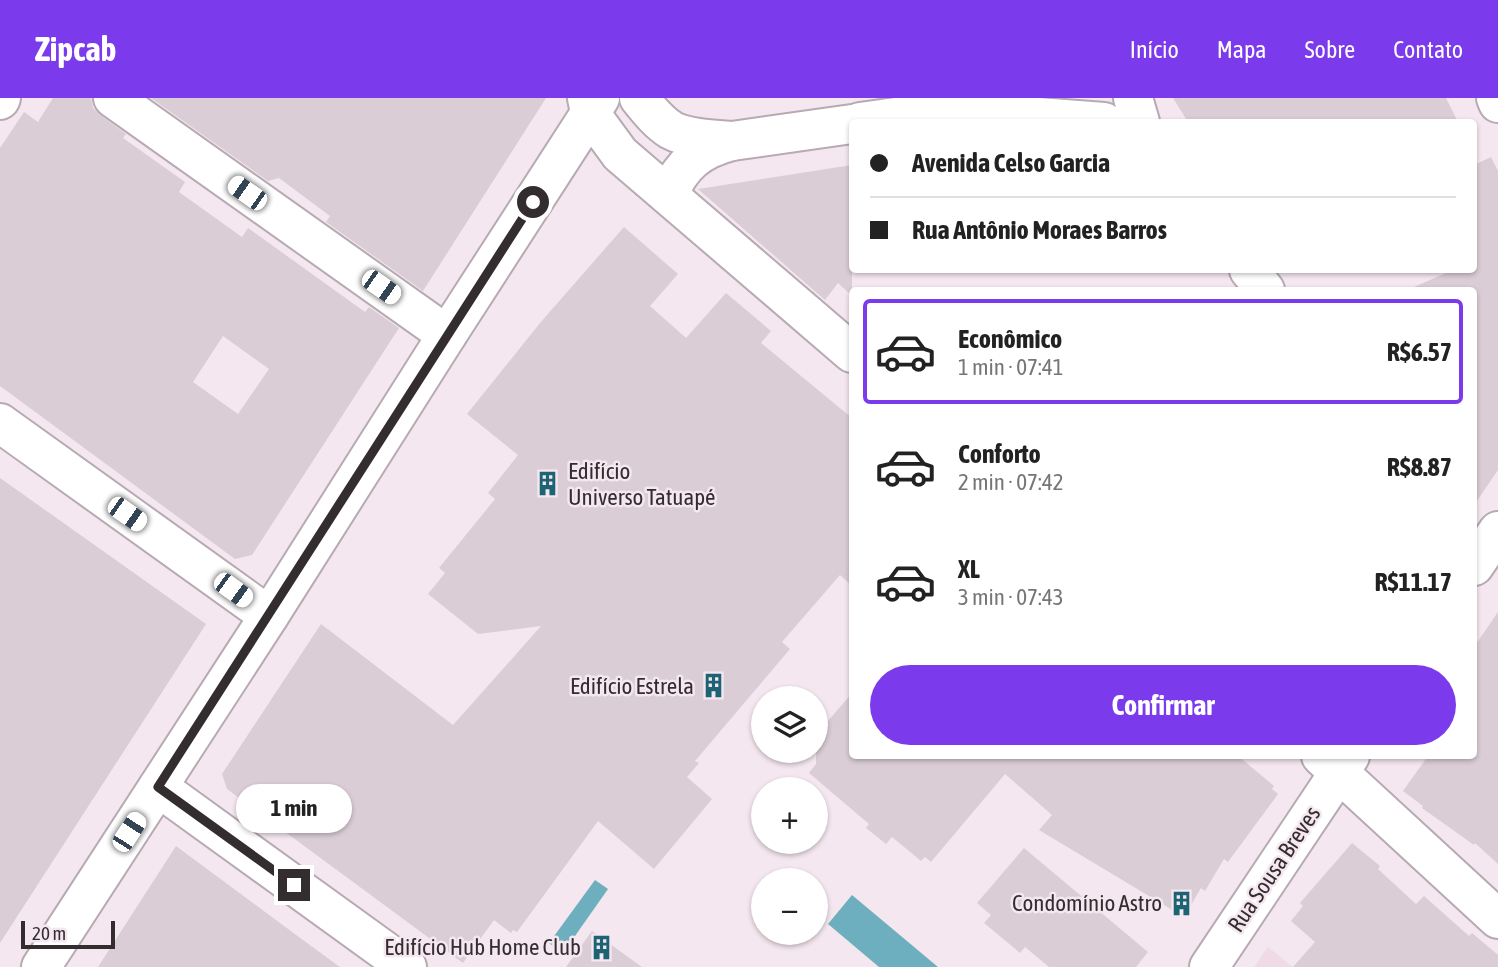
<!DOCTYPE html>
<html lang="pt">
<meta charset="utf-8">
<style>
body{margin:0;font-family:"Asap Condensed",sans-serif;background:#f6f6f6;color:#222;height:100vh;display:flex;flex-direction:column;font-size:26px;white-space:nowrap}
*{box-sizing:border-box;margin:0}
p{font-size:23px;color:#767676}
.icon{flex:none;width:38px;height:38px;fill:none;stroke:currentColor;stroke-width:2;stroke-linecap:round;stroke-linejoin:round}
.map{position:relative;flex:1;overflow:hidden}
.panel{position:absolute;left:849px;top:189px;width:628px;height:472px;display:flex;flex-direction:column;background:#fff;border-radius:7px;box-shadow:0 2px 5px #0004}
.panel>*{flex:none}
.banner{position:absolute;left:849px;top:21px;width:628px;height:154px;border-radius:7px;box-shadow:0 2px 5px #0004;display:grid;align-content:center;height:154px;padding:0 21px;background:#fff}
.fabs{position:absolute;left:751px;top:588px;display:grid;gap:14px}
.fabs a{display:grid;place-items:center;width:77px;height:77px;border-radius:50%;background:#fff;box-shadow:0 2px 5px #0004;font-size:35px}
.scale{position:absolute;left:21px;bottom:18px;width:94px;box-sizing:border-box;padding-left:7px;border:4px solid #332d30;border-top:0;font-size:19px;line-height:24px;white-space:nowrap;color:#332d30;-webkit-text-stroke:5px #f5e7ef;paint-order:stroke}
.end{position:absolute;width:32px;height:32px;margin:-16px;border:9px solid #332d30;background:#fff;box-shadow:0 0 0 4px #fff}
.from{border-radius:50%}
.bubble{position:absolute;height:49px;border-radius:24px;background:#fff;box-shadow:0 2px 5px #0004;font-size:23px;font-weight:700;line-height:49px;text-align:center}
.car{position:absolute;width:21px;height:42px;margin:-21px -10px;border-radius:9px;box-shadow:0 0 5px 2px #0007;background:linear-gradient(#fff 24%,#345 0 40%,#fff 0 76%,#345 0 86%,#fff 0)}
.banner b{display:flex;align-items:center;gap:24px;height:66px;font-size:26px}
.banner b+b{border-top:2px solid #e0e0e0}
.banner i{width:18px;height:18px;background:#222}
ul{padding:12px 0 0;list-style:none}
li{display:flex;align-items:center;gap:21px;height:105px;margin:0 14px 10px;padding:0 7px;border:4px solid transparent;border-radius:7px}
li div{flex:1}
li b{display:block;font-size:26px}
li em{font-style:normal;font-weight:700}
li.on{border-color:#7c3aed}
li>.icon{width:63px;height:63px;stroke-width:1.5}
.action{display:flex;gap:14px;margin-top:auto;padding:14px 21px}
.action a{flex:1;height:80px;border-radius:42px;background:#7c3aed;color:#fff;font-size:28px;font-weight:700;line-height:80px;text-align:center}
header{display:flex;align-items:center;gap:42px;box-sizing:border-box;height:98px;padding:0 35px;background:#7c3aed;color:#fff}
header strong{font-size:33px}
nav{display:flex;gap:38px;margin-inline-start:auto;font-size:24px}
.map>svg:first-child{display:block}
</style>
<header>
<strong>Zipcab</strong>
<nav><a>Início</a><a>Mapa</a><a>Sobre</a><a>Contato</a></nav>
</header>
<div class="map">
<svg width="1498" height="869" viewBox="0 0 1498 869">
<rect width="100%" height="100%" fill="#f5e7ef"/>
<polygon fill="#efdae6" points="1268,849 1293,869 1254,869"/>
<g fill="#6eafbf">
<polygon points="595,782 608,791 563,855 549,845"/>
<polygon points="852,797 938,869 879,869 828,826"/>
</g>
<g fill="#dbcdd5" fill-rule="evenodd">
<path d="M53 0H91L93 10 100 17 126 36 123 40 185 84 179 94 242 139 248 130 365 214 369 209 399 230 252 457 235 461 0 288V50L24 14 38 24ZM223 238 269 271 238 316 193 284Z"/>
<polygon points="151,0 546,0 423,193 326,124 330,118 279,80 268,83"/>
<polygon points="1173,0 1446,0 1458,24 1188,24"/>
<polygon points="1491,59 1498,73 1498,372 1474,407 1474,192 1407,192 1453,172 1474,172 1474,67"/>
<polygon points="852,67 852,198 838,185 825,202 698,91"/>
<polygon points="624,129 678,176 650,208 686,240 726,195 771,233 761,245 852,320 852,488 840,477 782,544 790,551 695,663 699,665 687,679 712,701 654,771 598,723 517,834 513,832 511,835 494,822 463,865 227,691 222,676 321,526 453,627 541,528 478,536 428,496 445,475 439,470 495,401 488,395 518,357 467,316 540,225"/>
<polygon points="0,380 206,526 0,845"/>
<polygon points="1498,514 1498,766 1475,745 1474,747 1422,710 1423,708 1403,693 1428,658 1474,658 1474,549"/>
<polygon points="852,595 852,658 1238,658 1274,688 1272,691 1278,696 1228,764 1224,761 1205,793 1201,790 1184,819 1039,732 1052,717 1005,676 931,764 925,759 921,763 892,739 886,746 866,730 869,726 809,675 816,666 816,637"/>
<polygon points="1352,745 1380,768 1378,771 1416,806 1424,798 1469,838 1472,835 1498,857 1498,869 1293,869 1315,844 1291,823 1303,808 1300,805"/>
<polygon points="176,748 303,842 340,869 98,869"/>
<polygon points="1024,750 1148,854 1136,869 1049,869 1025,849 1020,855 984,825 991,817 977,805"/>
<polygon points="592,833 642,869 566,869"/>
</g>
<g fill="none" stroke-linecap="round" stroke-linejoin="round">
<defs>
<g id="minor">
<polyline points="113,0 447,237"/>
<polyline points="587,0 590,15 620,56 852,255"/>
<path d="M639 0C648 11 658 24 671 32 685 40 715 42 732 43"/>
<polyline points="1133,0 1140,24"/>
<polyline points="1496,0 1498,5"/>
<polyline points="0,2 1,0"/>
<polyline points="860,24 947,12 1104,24"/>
<path d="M668 97C682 66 698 52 732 43L852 26"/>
<polyline points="1249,172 1265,192"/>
<polyline points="0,325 269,518"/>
<polyline points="1474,468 1498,433"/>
<polyline points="1321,658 1498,821"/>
<polyline points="158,689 407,869"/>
<polyline points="1209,869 1350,658"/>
</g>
<polyline id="major" points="41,869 269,518 447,237 600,0"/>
</defs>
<use href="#minor" stroke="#b7aab2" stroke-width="42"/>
<use href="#major" stroke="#b7aab2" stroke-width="42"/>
<use href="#minor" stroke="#fff" stroke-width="38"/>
<use href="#major" stroke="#fff" stroke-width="38"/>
</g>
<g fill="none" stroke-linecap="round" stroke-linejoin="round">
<polyline stroke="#332d30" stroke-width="9" points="294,787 158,689 533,104"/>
</g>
<defs>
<symbol id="building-bare" viewBox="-9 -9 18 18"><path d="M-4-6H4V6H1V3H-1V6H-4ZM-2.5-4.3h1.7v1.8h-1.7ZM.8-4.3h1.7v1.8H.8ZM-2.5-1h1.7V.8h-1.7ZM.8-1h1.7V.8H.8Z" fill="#1c6373" stroke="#f5e7ef" stroke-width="2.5" paint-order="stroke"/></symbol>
</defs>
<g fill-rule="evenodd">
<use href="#building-bare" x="530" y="368" width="35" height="35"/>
<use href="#building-bare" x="696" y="570" width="35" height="35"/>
<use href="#building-bare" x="1164" y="788" width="35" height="35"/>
<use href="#building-bare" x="584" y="832" width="35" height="35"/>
</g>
<g text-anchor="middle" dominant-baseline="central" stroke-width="5" stroke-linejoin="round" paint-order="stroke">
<g font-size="23" fill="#332d30" stroke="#f5e7ef" text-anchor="end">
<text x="568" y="373" text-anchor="start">Edifício<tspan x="568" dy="26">Universo Tatuapé</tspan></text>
<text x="694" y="588">Edifício Estrela</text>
<text x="1162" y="805">Condomínio Astro</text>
<text x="581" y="849">Edifício Hub Home Club</text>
</g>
<g font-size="23" fill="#332d30" stroke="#f5e7ef">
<text transform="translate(1274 771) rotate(-56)">Rua Sousa Breves</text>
</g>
</g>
</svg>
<div class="fabs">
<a><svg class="icon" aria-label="layers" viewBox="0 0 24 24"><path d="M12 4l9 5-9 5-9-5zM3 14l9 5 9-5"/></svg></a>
<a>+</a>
<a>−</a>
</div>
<div class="scale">20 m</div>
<i class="end from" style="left:533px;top:104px"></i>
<i class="end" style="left:294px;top:787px"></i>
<div class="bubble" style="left:236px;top:686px;width:116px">1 min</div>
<i class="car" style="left:247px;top:95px;rotate:305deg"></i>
<i class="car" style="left:381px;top:189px;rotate:125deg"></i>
<i class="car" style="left:127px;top:416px;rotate:125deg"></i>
<i class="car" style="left:233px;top:492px;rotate:126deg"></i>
<i class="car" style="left:129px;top:734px;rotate:33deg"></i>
<div class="banner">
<b><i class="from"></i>Avenida Celso Garcia</b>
<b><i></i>Rua Antônio Moraes Barros</b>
</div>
<section class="panel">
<ul>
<li class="on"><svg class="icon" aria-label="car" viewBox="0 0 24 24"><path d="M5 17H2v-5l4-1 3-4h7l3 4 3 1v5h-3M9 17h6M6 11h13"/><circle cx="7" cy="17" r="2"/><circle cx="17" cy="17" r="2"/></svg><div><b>Econômico</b><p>1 min · 07:41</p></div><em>R$6.57</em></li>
<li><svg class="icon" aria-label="car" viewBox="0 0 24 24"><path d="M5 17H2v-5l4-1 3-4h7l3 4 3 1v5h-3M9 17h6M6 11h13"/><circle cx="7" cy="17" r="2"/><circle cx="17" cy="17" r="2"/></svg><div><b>Conforto</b><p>2 min · 07:42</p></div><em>R$8.87</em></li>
<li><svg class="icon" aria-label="car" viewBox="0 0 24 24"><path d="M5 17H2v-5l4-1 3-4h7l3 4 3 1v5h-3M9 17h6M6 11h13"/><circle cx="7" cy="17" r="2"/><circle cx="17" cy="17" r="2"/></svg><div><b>XL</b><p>3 min · 07:43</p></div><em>R$11.17</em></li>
</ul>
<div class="action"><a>Confirmar</a></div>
</section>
</div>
